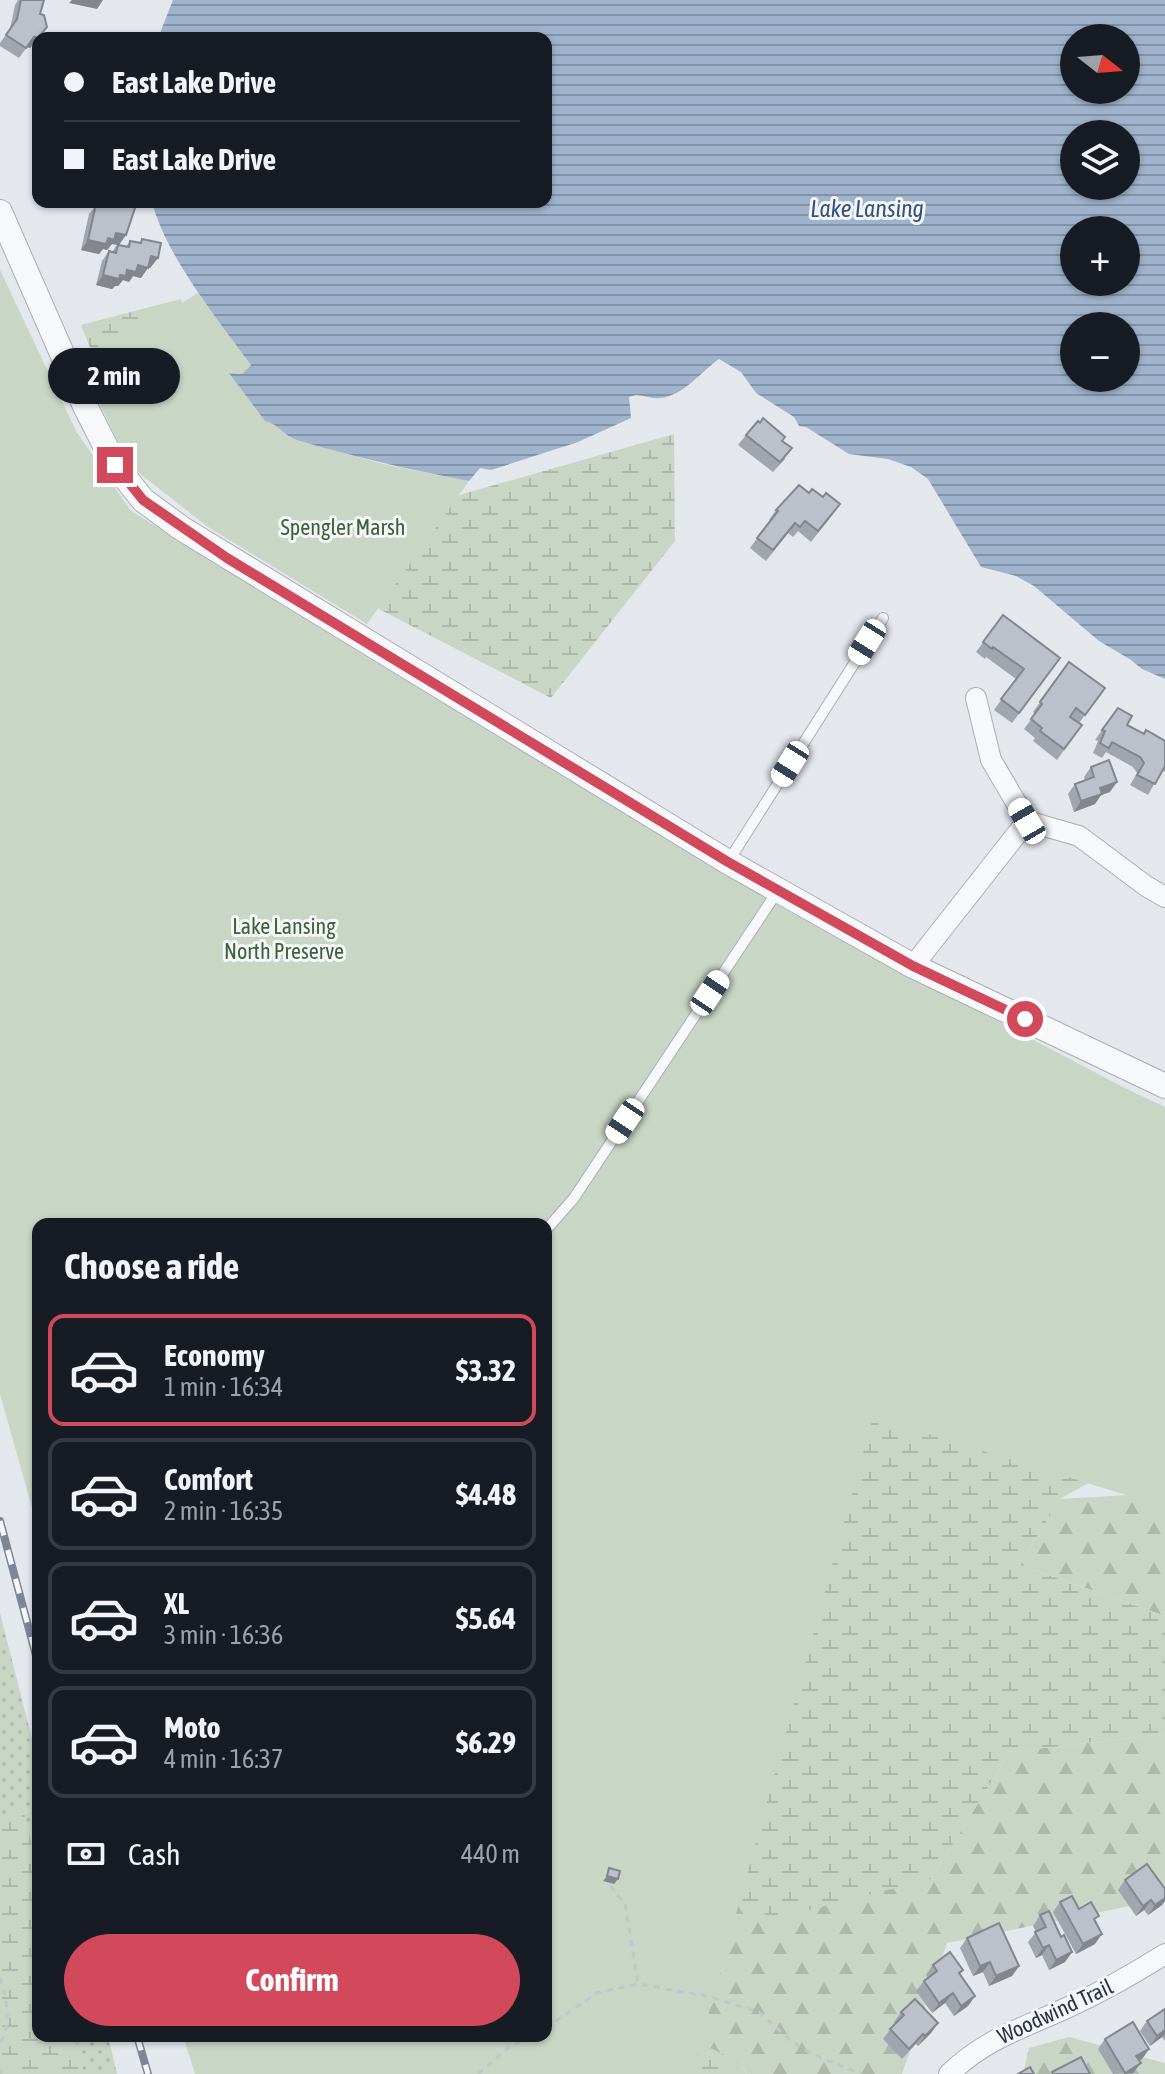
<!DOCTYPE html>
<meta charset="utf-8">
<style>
body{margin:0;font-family:"Asap Condensed",sans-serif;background:#20242c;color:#f1f3f6;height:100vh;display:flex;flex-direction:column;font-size:30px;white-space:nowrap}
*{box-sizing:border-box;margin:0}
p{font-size:26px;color:#9ea1a6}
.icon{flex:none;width:44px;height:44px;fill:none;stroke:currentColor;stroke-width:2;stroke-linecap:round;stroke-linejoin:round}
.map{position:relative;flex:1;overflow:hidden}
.panel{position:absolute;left:32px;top:1218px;width:520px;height:824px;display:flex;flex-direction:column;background:#171b24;border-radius:16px;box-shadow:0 2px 6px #0004}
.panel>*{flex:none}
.top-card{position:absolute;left:32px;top:32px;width:520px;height:176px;border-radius:16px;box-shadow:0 2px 6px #0004;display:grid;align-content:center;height:176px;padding:0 32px;background:#171b24}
.needle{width:52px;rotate:107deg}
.fabs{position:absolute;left:1060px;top:24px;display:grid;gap:16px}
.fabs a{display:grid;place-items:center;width:80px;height:80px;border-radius:50%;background:#171b24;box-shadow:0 2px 6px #0004;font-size:40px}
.end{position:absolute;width:36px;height:36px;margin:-18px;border:10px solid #d1495b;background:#fff;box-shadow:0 0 0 4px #fff}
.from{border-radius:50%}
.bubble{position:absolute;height:56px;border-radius:28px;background:#171b24;box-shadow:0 2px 6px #0004;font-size:26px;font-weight:700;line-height:56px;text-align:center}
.car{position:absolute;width:24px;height:48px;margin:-24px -12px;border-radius:10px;box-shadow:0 0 6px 2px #0007;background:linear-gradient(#fff 24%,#345 0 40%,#fff 0 76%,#345 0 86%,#fff 0)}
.top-card b{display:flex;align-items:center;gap:28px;height:76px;font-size:30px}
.top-card b+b{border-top:2px solid #363941}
.top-card i{width:20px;height:20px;background:#f1f3f6}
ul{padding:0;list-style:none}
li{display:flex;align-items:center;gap:24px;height:112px;margin:0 16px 12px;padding:0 16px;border:4px solid #363941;border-radius:16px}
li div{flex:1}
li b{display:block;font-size:30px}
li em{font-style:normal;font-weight:700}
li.on{border-color:#d1495b}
li>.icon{width:72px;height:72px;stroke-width:1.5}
h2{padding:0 32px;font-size:36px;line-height:96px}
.pay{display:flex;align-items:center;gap:20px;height:88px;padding:0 32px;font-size:30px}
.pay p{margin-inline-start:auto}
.action{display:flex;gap:16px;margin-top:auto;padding:16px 32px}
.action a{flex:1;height:92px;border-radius:48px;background:#d1495b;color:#fff;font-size:32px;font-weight:700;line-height:92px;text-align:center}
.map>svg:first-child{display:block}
</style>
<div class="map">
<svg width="1165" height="2074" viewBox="0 0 1165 2074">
<defs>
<pattern id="grass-dots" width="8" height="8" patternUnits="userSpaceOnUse" patternTransform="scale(2)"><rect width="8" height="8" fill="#c9d6c5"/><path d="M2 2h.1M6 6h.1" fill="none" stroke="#adb8ab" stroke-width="1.8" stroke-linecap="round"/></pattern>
<pattern id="forest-firs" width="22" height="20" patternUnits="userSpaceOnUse" patternTransform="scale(2)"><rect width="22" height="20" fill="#c9d6c5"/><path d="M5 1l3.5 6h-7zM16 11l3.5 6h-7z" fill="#adb8ab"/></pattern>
<pattern id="wetland-marsh" width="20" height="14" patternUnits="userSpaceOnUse" patternTransform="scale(2)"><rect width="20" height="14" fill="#c9d6c5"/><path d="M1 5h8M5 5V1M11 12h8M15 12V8" fill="none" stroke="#adb8ab"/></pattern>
<pattern id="water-rules" width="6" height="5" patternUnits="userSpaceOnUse" patternTransform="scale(2)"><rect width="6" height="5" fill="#9fb4cc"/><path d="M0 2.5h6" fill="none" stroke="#8293a7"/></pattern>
</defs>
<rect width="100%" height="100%" fill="#e4e7ec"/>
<polygon fill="url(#grass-dots)" points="0,1613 38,1762 38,2036 108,2036 117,2074 0,2074"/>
<g fill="url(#forest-firs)">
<polygon points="1165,1493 1165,1616 1020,1565 1060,1499"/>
<polygon points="1165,1734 1165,1899 947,1943 902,2074 747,2074 742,2067 314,2074 546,2036 546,1846 931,1879 1010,1752"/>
<polygon points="1069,2037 1165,2063 1165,2074 1023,2074 1029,2048"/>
</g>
<g fill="url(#wetland-marsh)">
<polygon points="181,299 198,385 382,517 674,434 675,541 551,698 230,532 121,425 81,325"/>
<polygon points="546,1276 1165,1440 1060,1499 1020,1565 1165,1616 1165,1734 1010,1752 931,1879 773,1919 631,1833"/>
<polygon points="23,1808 38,1874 38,2036 75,2036 84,2074 0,2074 0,1816"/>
<path d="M672 2033C696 2043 731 2052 747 2074H625Z"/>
</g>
<g fill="#c9d6c5">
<polygon points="0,270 76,431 131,511 790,912 1123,1087 1165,1107 1165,1507 873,1417 692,2074 195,2074 183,2036 546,2036 546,1224 38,1224 38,1529 0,1394"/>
<polygon points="198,293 251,365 242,374 230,373 291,438 383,464 469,481 367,624 208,527 129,465 81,365"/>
</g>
<path fill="url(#water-rules)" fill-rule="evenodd" d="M173 0H1165V679L1142 669 1131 660 1099 641 1034 586 1016 576 981 567 928 479 911 467 888 459 849 454 806 427 799 426 794 417 756 393 741 372 719 359C701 372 683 396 660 398 649 400 641 392 629 397L631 418 578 442 491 470 480 468 469 481C411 470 354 457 297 440 284 436 279 424 265 421L229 373 242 374 251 365C218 320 166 256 152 202H546V38H158ZM1074 38H1126V90H1074ZM1074 134H1126V186H1074ZM1074 230H1126V282H1074ZM1074 326H1126V378H1074Z"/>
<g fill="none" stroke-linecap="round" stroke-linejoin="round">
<defs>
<g id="service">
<polyline points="728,862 883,618"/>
<polyline points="546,1230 574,1198 777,892"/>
</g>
<g id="minor">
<polyline points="976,698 991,760 1027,821 1079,836 1146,886 1165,897"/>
<polyline points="913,966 1027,821"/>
<path d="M949 2074C987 2037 1027 2027 1073 2005 1105 1990 1135 1973 1165 1954"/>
</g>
<polyline id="tertiary" points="0,212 85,406 115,465 143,500 181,528 728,862 913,966 1165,1086"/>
</defs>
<use href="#service" stroke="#a9aeb7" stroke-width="12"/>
<use href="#minor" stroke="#a9aeb7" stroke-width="22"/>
<use href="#tertiary" stroke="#a9aeb7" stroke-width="26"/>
<g stroke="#c2c5cb" stroke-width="3" stroke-dasharray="6 6" stroke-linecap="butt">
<polyline points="610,1886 625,1904 638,1984"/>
<path d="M0 1978C7 2000 12 2023 0 2043"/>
<polyline points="546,2028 597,1993 638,1984 711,1997 759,2012 791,2041 812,2054 862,2074"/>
<polyline points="0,2069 1,2074"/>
<polyline points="478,2074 507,2049 531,2036"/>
</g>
<use href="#service" stroke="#f7f8fa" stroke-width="10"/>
<use href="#minor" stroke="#f7f8fa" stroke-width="20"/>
<use href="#tertiary" stroke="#f7f8fa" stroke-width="24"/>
<defs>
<g id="rail">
<polyline points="0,1521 38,1663"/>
<polyline points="137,2036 148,2074"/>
</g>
</defs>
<use href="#rail" stroke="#7d8696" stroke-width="8"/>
<use href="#rail" stroke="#f4f6f9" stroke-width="5" stroke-dasharray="15" stroke-linecap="butt"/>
</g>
<g fill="#a1a5ae">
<polygon points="18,0 44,0 40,14 40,37 30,48 27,47 19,58 0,46 0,43 10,29 15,5"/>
<polygon points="81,202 97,202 84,208"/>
<polygon points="99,202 137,202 119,245 126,247 130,241 140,243 142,239 158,258 150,268 148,267 141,278 133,276 129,282 123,280 118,286 115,286 112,289 96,285 102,261 109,251 112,252 117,245 112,244 107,250 103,249 99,254 81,250 89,214"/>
<polygon points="760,423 782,441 785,459 773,472 738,445 746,435"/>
<polygon points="776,510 833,514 811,542 798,531 793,537 788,533 766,561 750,548 770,521 769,520"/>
<polygon points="1003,615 1060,658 1012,723 994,710 1016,679 986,657 985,659 976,652"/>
<polygon points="1069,662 1105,688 1079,723 1082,725 1057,760 1033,741 1035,738 1024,729 1035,714 1033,712"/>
<polygon points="1118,708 1127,725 1144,733 1165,741 1165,772 1162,770 1148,795 1130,785 1137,773 1133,767 1106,752 1102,758 1093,753 1098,741 1095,740"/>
<polygon points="1091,767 1110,792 1101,795 1095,804 1074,812 1068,794 1075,784 1085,780 1084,777"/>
<polygon points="1125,1880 1165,1889 1165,1901 1162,1905 1148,1915 1144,1910 1136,1916 1118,1890"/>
<polygon points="1060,1902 1079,1909 1095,1921 1095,1944 1076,1954 1053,1912"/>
<polygon points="1040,1915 1061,1937 1072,1952 1065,1962 1049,1970 1042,1955 1036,1958 1028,1942 1036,1932 1033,1926"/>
<polygon points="967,1938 1019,1966 1012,1976 989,1986 983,1972 973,1976 960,1948"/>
<polygon points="933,1965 963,1970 960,1974 975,1996 968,2006 954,2016 945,2003 932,2013 916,1991 924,1981 928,1978 926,1975"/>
<polygon points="1165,2009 1165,2041 1162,2037 1150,2046 1140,2031 1147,2021"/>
<polygon points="901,2012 938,2023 931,2033 918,2046 916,2044 902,2059 883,2039 895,2023 894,2022"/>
<polygon points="1105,2039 1149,2049 1142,2059 1139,2061 1133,2073 1113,2074 1098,2049"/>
</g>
<g fill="#83868d">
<polygon points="72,0 103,0 97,9 69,3"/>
<polygon points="47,27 30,48 27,47 34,37"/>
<polygon points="88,202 97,202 84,208"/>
<polygon points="116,233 126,235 119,245 112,244 107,250 103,249 99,254 81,250 88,240 108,238"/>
<polygon points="151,256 158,258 150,268 144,266"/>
<polygon points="138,265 148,268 141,278 133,276 129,282 123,280 118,286 115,286 112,289 96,285 103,275"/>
<polygon points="1117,782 1110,792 1101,795 1095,804 1074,812 1081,801 1100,788"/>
<polygon points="607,1876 618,1879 614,1884 603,1881"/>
<polygon points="1165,1898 1165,1901 1162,1905 1148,1915 1155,1905"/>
<polygon points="1151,1900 1144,1910 1136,1916 1143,1906"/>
<polygon points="1102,1934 1095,1944 1076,1954 1083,1944"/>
<polygon points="1049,1945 1042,1955 1036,1958 1043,1948"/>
<polygon points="1072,1952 1065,1962 1049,1970 1056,1960"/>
<polygon points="990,1962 983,1972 973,1976 980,1966"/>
<polygon points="1019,1966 1012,1976 989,1986 996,1976"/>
<polygon points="953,1993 945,2003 932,2013 939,2003"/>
<polygon points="975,1996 968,2006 954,2016 961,2006"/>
<polygon points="938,2023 931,2033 918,2046 925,2036"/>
<polygon points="1165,2030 1165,2034 1162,2037 1150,2046 1157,2036"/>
<polygon points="1149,2049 1142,2059 1129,2066 1136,2056"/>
<polygon points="1141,2063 1133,2073 1124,2074 1125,2073"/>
</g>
<g fill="#bbc0ca" stroke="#83868d" stroke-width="2">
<polygon points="21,0 44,0 40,14 44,15 47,27 38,38 34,37 26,48 6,35 17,19"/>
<polygon points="101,202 137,202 126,235 116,233 114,240 108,238 106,244 88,240 96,204 100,205"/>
<polygon points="142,239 161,243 158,258 151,256 148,268 138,265 136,272 127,270 126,276 120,275 119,279 103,275 109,251 116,253 118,245 129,247 130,241 141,243"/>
<polygon points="763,418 785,437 782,441 792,448 780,462 746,435 758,421 760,423"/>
<polygon points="799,485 809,493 812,489 823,497 826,493 840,504 818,531 805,521 800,527 795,523 773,550 757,538 778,511 776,510"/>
<polygon points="1003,615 1060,658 1019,713 1001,699 1024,669 993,647 992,649 983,642"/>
<polygon points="1069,662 1105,688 1085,715 1076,708 1070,717 1082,725 1064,749 1040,731 1042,728 1031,719 1042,704 1040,702"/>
<polygon points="1118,708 1132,716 1127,725 1144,734 1146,730 1165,741 1165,766 1155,784 1137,775 1144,763 1140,757 1112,742 1109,748 1100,743 1105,731 1102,730"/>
<polygon points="1109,760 1117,782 1100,788 1102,794 1081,801 1075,784 1094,777 1091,767"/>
<polygon points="1147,1864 1165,1889 1165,1898 1155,1905 1151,1900 1143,1906 1125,1880"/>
<polygon points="609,1868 620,1871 618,1879 607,1876"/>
<polygon points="1072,1896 1079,1909 1091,1902 1099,1916 1094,1919 1102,1934 1083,1944 1060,1902"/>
<polygon points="1049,1911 1061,1937 1064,1935 1072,1952 1056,1960 1049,1945 1043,1948 1035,1932 1046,1927 1040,1915"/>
<polygon points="999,1923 1019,1966 996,1976 990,1962 980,1966 967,1938"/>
<polygon points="950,1952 963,1970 959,1973 975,1996 961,2006 953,1993 939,2003 924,1981 937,1971 933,1965"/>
<polygon points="915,1999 938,2023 925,2036 923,2034 909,2049 890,2029 904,2015 901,2012"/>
<polygon points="1165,2009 1165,2030 1157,2036 1147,2021"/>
<polygon points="1133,2022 1149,2049 1136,2056 1141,2063 1125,2073 1105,2039"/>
<polygon points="1081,2057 1090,2074 1053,2074 1052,2072"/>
<polygon points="1030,2067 1034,2074 1018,2074"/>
</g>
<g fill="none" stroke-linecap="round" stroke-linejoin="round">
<polyline stroke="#d1495b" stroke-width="10" points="115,465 143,500 227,558 728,862 913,966 1025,1019"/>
</g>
<g text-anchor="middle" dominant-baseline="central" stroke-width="6" stroke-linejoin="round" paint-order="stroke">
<g font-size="22" fill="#3f6138" stroke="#f4f6f9">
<text x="343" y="527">Spengler Marsh</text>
<text x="284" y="926">Lake Lansing<tspan x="284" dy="25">North Preserve</tspan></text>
</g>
<g font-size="22" fill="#2b3445" stroke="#f4f6f9">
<text transform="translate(1055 2011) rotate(-25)">Woodwind Trail</text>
</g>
<g font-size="24" font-style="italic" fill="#34527a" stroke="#f4f6f9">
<text x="867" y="208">Lake Lansing</text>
</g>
</g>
</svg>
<div class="fabs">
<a><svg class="needle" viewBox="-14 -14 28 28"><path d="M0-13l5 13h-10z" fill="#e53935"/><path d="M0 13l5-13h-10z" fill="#9ea1a6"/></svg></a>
<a><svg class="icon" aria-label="layers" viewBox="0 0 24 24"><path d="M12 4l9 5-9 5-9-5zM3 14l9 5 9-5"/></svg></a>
<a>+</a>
<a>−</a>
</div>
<i class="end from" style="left:1025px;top:1019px"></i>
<i class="end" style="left:115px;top:465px"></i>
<div class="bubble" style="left:48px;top:348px;width:132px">2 min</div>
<i class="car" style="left:867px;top:642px;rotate:212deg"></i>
<i class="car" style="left:790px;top:764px;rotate:212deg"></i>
<i class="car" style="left:1027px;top:821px;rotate:330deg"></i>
<i class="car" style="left:710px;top:993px;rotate:34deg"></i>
<i class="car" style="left:625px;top:1121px;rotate:214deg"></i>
<div class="top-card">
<b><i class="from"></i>East Lake Drive</b>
<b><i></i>East Lake Drive</b>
</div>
<section class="panel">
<h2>Choose a ride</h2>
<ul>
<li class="on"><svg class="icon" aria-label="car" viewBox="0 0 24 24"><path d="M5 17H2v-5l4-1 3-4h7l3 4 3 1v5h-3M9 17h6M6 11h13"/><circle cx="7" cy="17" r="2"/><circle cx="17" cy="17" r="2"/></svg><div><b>Economy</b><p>1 min · 16:34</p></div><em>$3.32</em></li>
<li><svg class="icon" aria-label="car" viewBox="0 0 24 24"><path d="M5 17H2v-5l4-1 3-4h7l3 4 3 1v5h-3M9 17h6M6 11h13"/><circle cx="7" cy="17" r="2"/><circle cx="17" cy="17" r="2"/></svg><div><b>Comfort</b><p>2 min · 16:35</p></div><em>$4.48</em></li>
<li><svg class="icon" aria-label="car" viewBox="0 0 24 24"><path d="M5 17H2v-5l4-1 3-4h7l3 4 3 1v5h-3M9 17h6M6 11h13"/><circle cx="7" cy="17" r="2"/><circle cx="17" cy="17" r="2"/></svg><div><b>XL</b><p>3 min · 16:36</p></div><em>$5.64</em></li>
<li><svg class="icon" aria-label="car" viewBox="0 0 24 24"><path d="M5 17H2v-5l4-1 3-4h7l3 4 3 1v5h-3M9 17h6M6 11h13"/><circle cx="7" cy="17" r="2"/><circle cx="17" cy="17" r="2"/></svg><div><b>Moto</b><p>4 min · 16:37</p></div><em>$6.29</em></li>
</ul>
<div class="pay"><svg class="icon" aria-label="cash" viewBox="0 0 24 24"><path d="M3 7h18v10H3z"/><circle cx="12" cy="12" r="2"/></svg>Cash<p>440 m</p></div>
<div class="action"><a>Confirm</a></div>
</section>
</div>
